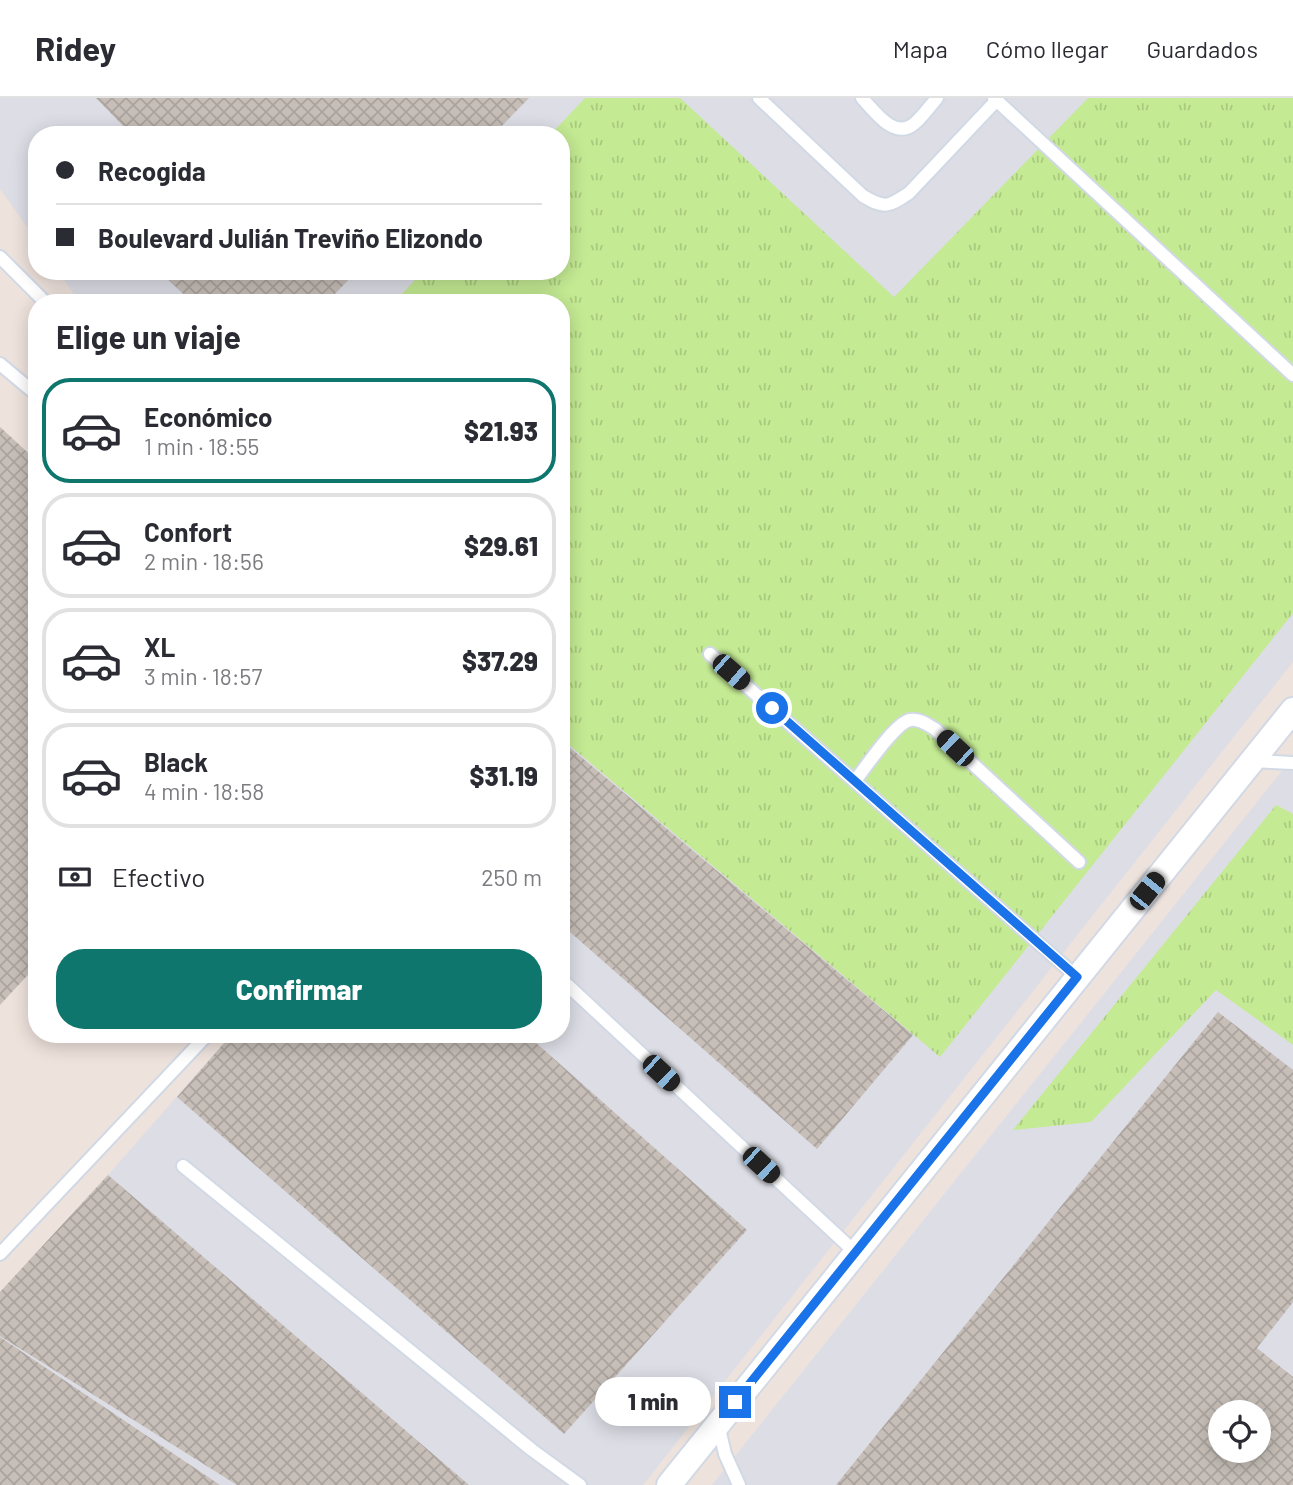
<!DOCTYPE html>
<html lang="es">
<meta charset="utf-8">
<style>
body{margin:0;font-family:Barlow,sans-serif;background:#f7f7f7;color:#2b2b33;height:100vh;display:flex;flex-direction:column;font-size:26px;white-space:nowrap}
*{box-sizing:border-box;margin:0}
p{font-size:23px;color:#7c7c81}
.icon{flex:none;width:38px;height:38px;fill:none;stroke:currentColor;stroke-width:2;stroke-linecap:round;stroke-linejoin:round}
.map{position:relative;flex:1;overflow:hidden}
.side{position:absolute;left:28px;top:196px;width:542px;height:749px;display:flex;flex-direction:column;background:#fff;border-radius:28px;box-shadow:0 4px 18px #0003}
.side>*{flex:none}
.guide{position:absolute;left:28px;top:28px;width:542px;height:154px;border-radius:28px;box-shadow:0 4px 18px #0003;display:grid;align-content:center;height:154px;padding:0 28px;background:#fff}
.tools{position:absolute;left:1208px;top:1302px;display:grid;gap:14px}
.tools a{display:grid;place-items:center;width:63px;height:63px;border-radius:50%;background:#fff;box-shadow:0 4px 18px #0003;font-size:35px}
.end{position:absolute;width:32px;height:32px;margin:-16px;border:9px solid #1a73e8;background:#fff;box-shadow:0 0 0 4px #fff}
.from{border-radius:50%}
.bubble{position:absolute;height:49px;border-radius:24px;background:#fff;box-shadow:0 4px 18px #0003;font-size:23px;font-weight:800;line-height:49px;text-align:center}
.car{position:absolute;width:21px;height:42px;margin:-21px -10px;border-radius:9px;box-shadow:0 0 5px 2px #0007;background:linear-gradient(#222 24%,#8ab4d8 0 40%,#222 0 76%,#8ab4d8 0 86%,#222 0)}
.guide b{display:flex;align-items:center;gap:24px;height:66px;font-size:26px}
.guide b+b{border-top:2px solid #e1e1e2}
.guide i{width:18px;height:18px;background:#2b2b33}
ul{padding:0;list-style:none}
li{display:flex;align-items:center;gap:21px;height:105px;margin:0 14px 10px;padding:0 14px;border:4px solid #e1e1e2;border-radius:28px}
li div{flex:1}
li b{display:block;font-size:26px}
li em{font-style:normal;font-weight:800}
li.selected{border-color:#0f766e}
li>.icon{width:63px;height:63px;stroke-width:1.5}
h2{padding:0 28px;font-size:32px;line-height:84px}
.pay{display:flex;align-items:center;gap:18px;height:77px;padding:0 28px;font-size:26px}
.pay p{margin-inline-start:auto}
.cta{display:flex;gap:14px;margin-top:auto;padding:14px 28px}
.cta a{flex:1;height:80px;border-radius:28px;background:#0f766e;color:#fff;font-size:28px;font-weight:800;line-height:80px;text-align:center}
header{display:flex;align-items:center;gap:42px;box-sizing:border-box;height:98px;padding:0 35px;background:#fff;border-bottom:2px solid #e1e1e2}
header strong{font-size:33px}
nav{display:flex;gap:38px;margin-inline-start:auto;font-size:24px}
.map>svg:first-child{display:block}
</style>
<header>
<strong>Ridey</strong>
<nav><a>Mapa</a><a>Cómo llegar</a><a>Guardados</a></nav>
</header>
<div class="map">
<svg width="1293" height="1387" viewBox="0 0 1293 1387">
<defs>
<pattern id="grass-tufts" width="24" height="20" patternUnits="userSpaceOnUse" patternTransform="scale(1.75)"><rect width="24" height="20" fill="#c4ea93"/><path d="M3 7l-1-3M5 7V3M7 7l1-3M15 17l-1-3M17 17v-4M19 17l1-3" fill="none" stroke="#a9c97f"/></pattern>
<pattern id="building-cross-hatch" width="8" height="8" patternUnits="userSpaceOnUse" patternTransform="scale(1.75)"><rect width="8" height="8" fill="#c6beb7"/><path d="M0 0l8 8M0 8l8-8" fill="none" stroke="#aaa39e"/></pattern>
</defs>
<rect width="100%" height="100%" fill="#eee2dc"/>
<g fill="#dddde6" fill-rule="evenodd">
<polygon points="0,0 1293,0 1293,564 643,1387 0,1387 0,1194 108,1077 232,936 562,936 562,205 80,205 58,173 562,173 562,37 37,37 37,143 0,91"/>
<path d="M1293 659V1387H712ZM1220 1314H1258V1353H1220Z"/>
</g>
<g fill="url(#grass-tufts)">
<polygon points="585,0 680,0 894,199 1088,0 1293,0 1293,515 940,959 562,641 562,205 394,205 423,173 562,173 562,37 550,37"/>
<polygon points="1276,707 1293,716 1293,947 1216,892 1091,1024 1013,1032"/>
</g>
<g fill="url(#building-cross-hatch)" fill-rule="evenodd">
<polygon points="96,0 529,0 493,37 132,37"/>
<polygon points="159,173 357,173 326,205 193,205"/>
<polygon points="0,329 37,363 37,867 0,907"/>
<polygon points="562,643 913,937 817,1051 562,827"/>
<path d="M1218 914 1293 972V1204L1257 1250 1293 1279V1387H836ZM1220 1314H1258V1353H1220Z"/>
<polygon points="232,936 526,936 747,1132 564,1336 177,999"/>
<polygon points="108,1077 469,1387 237,1387 0,1238 0,1194"/>
<polygon points="0,1239 220,1387 0,1387"/>
</g>
<g fill="none" stroke-linecap="round" stroke-linejoin="round">
<defs>
<g id="service">
<path d="M759 0 863 98C885 111 888 109 909 95L996 3"/>
<path d="M862 0C875 14 895 43 915 25 923 18 930 8 937 0"/>
<polyline points="994,0 1293,277"/>
<polyline points="0,159 46,205"/>
<polyline points="0,266 37,297"/>
<polyline points="710,556 1077,879"/>
<polyline points="1252,663 1293,665"/>
<path d="M855 683C865 670 895 625 910 622 919 620 928 627 935 631L1079 764"/>
<polyline points="562,882 856,1155"/>
<polyline points="183,1068 532,1352 580,1387"/>
<polyline points="0,1156 208,936"/>
<polyline points="718,1326 725,1356 739,1387"/>
</g>
<polyline id="minor" points="669,1387 1293,612"/>
</defs>
<use href="#service" stroke="#d1d9e5" stroke-width="16"/>
<use href="#minor" stroke="#d1d9e5" stroke-width="28"/>
<use href="#service" stroke="#fff" stroke-width="12"/>
<use href="#minor" stroke="#fff" stroke-width="24"/>
</g>
<g fill="none" stroke-linecap="round" stroke-linejoin="round">
<polyline stroke="#1a73e8" stroke-width="9" points="735,1304 1077,879 772,610"/>
</g>
</svg>
<div class="tools">
<a><svg class="icon" aria-label="locate" viewBox="0 0 24 24"><circle cx="12" cy="12" r="6"/><path d="M12 2v4M12 18v4M2 12h4M18 12h4"/></svg></a>
</div>
<i class="end from" style="left:772px;top:610px"></i>
<i class="end" style="left:735px;top:1304px"></i>
<div class="bubble" style="left:595px;top:1279px;width:116px">1 min</div>
<i class="car" style="left:731px;top:574px;rotate:131deg"></i>
<i class="car" style="left:955px;top:650px;rotate:313deg"></i>
<i class="car" style="left:1147px;top:793px;rotate:39deg"></i>
<i class="car" style="left:661px;top:975px;rotate:133deg"></i>
<i class="car" style="left:761px;top:1067px;rotate:133deg"></i>
<div class="guide">
<b><i class="from"></i>Recogida</b>
<b><i></i>Boulevard Julián Treviño Elizondo</b>
</div>
<section class="side">
<h2>Elige un viaje</h2>
<ul>
<li class="selected"><svg class="icon" aria-label="car" viewBox="0 0 24 24"><path d="M5 17H2v-5l4-1 3-4h7l3 4 3 1v5h-3M9 17h6M6 11h13"/><circle cx="7" cy="17" r="2"/><circle cx="17" cy="17" r="2"/></svg><div><b>Económico</b><p>1 min · 18:55</p></div><em>$21.93</em></li>
<li><svg class="icon" aria-label="car" viewBox="0 0 24 24"><path d="M5 17H2v-5l4-1 3-4h7l3 4 3 1v5h-3M9 17h6M6 11h13"/><circle cx="7" cy="17" r="2"/><circle cx="17" cy="17" r="2"/></svg><div><b>Confort</b><p>2 min · 18:56</p></div><em>$29.61</em></li>
<li><svg class="icon" aria-label="car" viewBox="0 0 24 24"><path d="M5 17H2v-5l4-1 3-4h7l3 4 3 1v5h-3M9 17h6M6 11h13"/><circle cx="7" cy="17" r="2"/><circle cx="17" cy="17" r="2"/></svg><div><b>XL</b><p>3 min · 18:57</p></div><em>$37.29</em></li>
<li><svg class="icon" aria-label="car" viewBox="0 0 24 24"><path d="M5 17H2v-5l4-1 3-4h7l3 4 3 1v5h-3M9 17h6M6 11h13"/><circle cx="7" cy="17" r="2"/><circle cx="17" cy="17" r="2"/></svg><div><b>Black</b><p>4 min · 18:58</p></div><em>$31.19</em></li>
</ul>
<div class="pay"><svg class="icon" aria-label="cash" viewBox="0 0 24 24"><path d="M3 7h18v10H3z"/><circle cx="12" cy="12" r="2"/></svg>Efectivo<p>250 m</p></div>
<div class="cta"><a>Confirmar</a></div>
</section>
</div>
